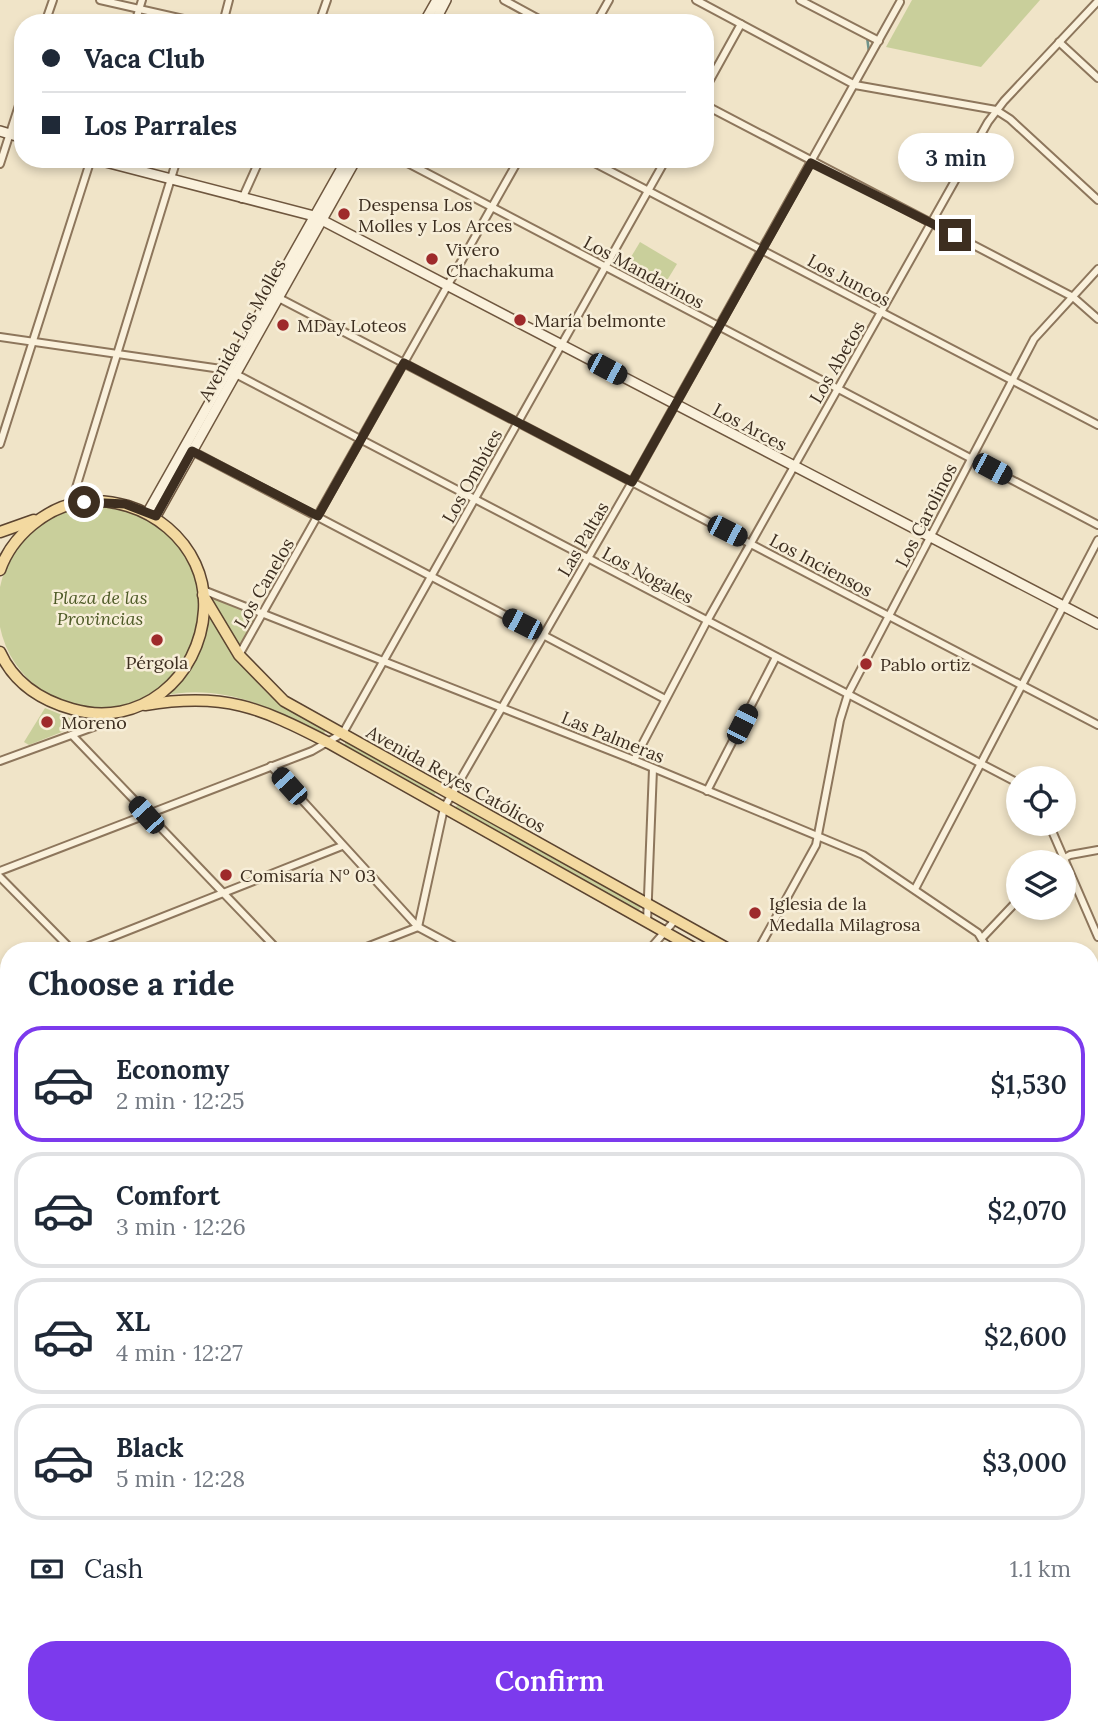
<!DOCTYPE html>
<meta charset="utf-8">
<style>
body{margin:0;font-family:Lora,serif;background:#f6f6f7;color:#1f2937;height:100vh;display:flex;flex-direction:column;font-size:26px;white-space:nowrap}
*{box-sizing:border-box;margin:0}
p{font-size:23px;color:#747a83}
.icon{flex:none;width:38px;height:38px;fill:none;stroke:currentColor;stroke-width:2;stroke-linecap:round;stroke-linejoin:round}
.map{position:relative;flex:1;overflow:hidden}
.side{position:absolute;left:0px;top:942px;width:1099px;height:793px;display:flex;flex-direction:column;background:#fff;border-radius:28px 28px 0 0;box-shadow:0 4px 10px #0003}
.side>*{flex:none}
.banner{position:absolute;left:14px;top:14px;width:700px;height:154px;border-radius:28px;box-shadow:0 4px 10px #0003;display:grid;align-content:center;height:154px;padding:0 28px;background:#fff}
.buttons{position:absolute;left:1006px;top:766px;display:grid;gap:14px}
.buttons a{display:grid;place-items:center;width:70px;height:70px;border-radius:50%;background:#fff;box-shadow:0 4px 10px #0003;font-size:35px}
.end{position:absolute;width:32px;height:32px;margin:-16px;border:9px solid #3d2e20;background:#fff;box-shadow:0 0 0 4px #fff}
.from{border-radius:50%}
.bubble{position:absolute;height:49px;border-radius:24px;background:#fff;box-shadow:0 4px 10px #0003;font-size:23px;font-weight:600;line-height:49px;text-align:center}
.car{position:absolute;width:21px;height:42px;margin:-21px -10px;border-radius:9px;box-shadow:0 0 5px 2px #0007;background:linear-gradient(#222 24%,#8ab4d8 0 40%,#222 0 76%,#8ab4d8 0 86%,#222 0)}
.banner b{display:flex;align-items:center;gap:24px;height:66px;font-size:26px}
.banner b+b{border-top:2px solid #e0e1e3}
.banner i{width:18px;height:18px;background:#1f2937}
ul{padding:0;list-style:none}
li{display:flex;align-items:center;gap:21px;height:116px;margin:0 14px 10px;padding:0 14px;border:4px solid #e0e1e3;border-radius:28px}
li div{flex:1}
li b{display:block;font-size:26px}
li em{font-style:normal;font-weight:600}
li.current{border-color:#7c3aed}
li>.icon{width:63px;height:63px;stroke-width:1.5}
h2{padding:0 28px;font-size:32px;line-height:84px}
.pay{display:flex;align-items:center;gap:18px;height:77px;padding:0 28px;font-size:26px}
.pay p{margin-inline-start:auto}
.cta{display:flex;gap:14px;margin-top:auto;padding:14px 28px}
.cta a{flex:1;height:80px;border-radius:28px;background:#7c3aed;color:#fff;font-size:28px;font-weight:600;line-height:80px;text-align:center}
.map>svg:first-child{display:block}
</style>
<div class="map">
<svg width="1098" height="1733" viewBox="0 0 1098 1733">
<rect width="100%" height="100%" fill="#f0e4c8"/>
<g fill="#c9cf9b">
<polygon points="912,0 1040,0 981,67 886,47"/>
<polygon points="640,242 677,264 666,282 628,262"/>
<circle cx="99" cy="607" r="101"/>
<polygon points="214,596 258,613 241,646 238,647 213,600"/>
<path d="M207 607C226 640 245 675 274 699 290 712 309 720 326 730L323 735C273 707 221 683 162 696L184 672Z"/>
<polygon points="45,708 72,719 77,726 29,745 24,742"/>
<polygon points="346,741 437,791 433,797 343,748"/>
<polygon points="458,803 642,905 638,912 454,811"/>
</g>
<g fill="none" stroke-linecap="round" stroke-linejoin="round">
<polyline stroke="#6f938a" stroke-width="2.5" points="858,72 869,52 867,37"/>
<defs>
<g id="street">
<polyline points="100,0 201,23"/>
<polyline points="504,0 546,23"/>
<polyline points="696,0 855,85 996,110 1010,119 1098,200"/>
<polyline points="800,0 879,41"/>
<polyline points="45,23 53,0"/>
<polyline points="135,23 142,0"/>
<polyline points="223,23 229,0"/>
<polyline points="319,23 327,0"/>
<polyline points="596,23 609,0"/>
<polyline points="1059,42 1098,78"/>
<polyline points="705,89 741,24"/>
<polyline points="705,105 1073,297 1098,319"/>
<polyline points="400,159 1098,525"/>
<polyline points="587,159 1098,425"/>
<polyline points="0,164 23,93"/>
<polyline points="242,199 260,159"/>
<polyline points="275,296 1098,725"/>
<polyline points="0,337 228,370 1018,783"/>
<polyline points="0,444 91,159"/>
<polyline points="190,450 665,699"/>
<polyline points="71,504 177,159"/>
<polyline points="203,590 634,760 863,855 978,933 988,950"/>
<polyline points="239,655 519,159"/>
<polyline points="72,735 278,950"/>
<polyline points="634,760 707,621 988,122 1004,101 1098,1"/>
<polyline points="0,761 96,726 102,714"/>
<polyline points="271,766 418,927 461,950"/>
<polyline points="707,791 776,657"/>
<polyline points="1049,824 1098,937"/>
<polyline points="1056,863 1070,855 1098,850"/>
<polyline points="0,871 312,751 343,733 666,159"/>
<polyline points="0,877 72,950"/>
<polyline points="915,889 1098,540"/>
<polyline points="647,922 653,769"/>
<polyline points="983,937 1018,900"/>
<polyline points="79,950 342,846"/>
<polyline points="359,950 418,927 444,808 632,482 900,2"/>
<polyline points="649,950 676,919"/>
<polyline points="758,950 816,845 840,720 848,694 1034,339 1098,269"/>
<polyline points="0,981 9,977"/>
<polyline points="0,1148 9,1157"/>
<polyline points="0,1170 9,1167"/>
<polyline points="0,1178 9,1187"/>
<polyline points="0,1292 9,1301"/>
<polyline points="1090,1302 1098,1306"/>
<polyline points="0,1354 9,1363"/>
<polyline points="0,1401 9,1405"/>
<polyline points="1090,1461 1098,1470"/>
<polyline points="0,1519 9,1502"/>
<polyline points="0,1574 9,1579"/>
<polyline points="232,1726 243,1733"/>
<polyline points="354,1726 361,1733"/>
<polyline points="426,1726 434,1733"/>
<polyline points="1041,1726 1052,1733"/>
<polyline points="34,1733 39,1726"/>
<polyline points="220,1733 225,1726"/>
<polyline points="598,1733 603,1726"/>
<polyline points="971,1733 976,1726"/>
</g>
<g id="secondary">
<polyline points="424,23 437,0"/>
<polyline points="434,23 446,0"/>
<polyline points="0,131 23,138"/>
<polyline points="94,159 314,216 1098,624"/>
<polyline points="148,512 347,159"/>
<polyline points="156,516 356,159"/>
<polyline points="0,1052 9,1061"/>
<polyline points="1090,1568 1098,1573"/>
<polyline points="496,1726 506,1733"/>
<polyline points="774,1726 782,1731"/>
</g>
<g id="primary">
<polyline points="0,532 34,520"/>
<path d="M0 570C12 536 46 507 82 502 144 494 208 543 204 610 200 678 140 729 72 709 40 700 14 683 0 652"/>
<polyline points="203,595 239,655 284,701 730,950"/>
<path d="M145 705C225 692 259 707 329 743L697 950"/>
<polyline points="1090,1153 1098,1158"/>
<polyline points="1090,1171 1098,1175"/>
</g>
</defs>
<use href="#street" stroke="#8d765c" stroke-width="10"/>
<use href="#secondary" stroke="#6f573f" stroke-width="12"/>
<use href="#primary" stroke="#5b4430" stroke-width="13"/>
<use href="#street" stroke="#faf1dc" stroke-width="6"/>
<use href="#secondary" stroke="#faf1dc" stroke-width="9"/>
<use href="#primary" stroke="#f3d9a0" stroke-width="10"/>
<defs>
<g id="rail">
<polyline points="0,1326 9,1335"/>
<polyline points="384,1726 391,1733"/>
</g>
</defs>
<use href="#rail" stroke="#3d2e20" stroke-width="5"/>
<use href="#rail" stroke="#f7eed8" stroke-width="2.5" stroke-dasharray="8" stroke-linecap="butt"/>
</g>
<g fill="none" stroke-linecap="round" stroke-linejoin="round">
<polyline stroke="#3d2e20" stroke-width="9" points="84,502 125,504 156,516 192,451 318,516 404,363 632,482 811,163 955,235"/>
</g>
<g fill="#9e2a2b" stroke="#f7eed8" stroke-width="2.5">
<circle cx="344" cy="214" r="7"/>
<circle cx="432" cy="259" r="7"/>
<circle cx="520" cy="320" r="7"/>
<circle cx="283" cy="325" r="7"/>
<circle cx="157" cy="640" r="7"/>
<circle cx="866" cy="664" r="7"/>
<circle cx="47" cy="722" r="7"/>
<circle cx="226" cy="875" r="7"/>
<circle cx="755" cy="913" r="7"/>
</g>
<g text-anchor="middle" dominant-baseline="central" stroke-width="5" stroke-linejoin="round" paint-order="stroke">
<g font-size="18" fill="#3d2e20" stroke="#f7eed8" text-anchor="start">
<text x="358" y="204">Despensa Los<tspan x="358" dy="21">Molles y Los Arces</tspan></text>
<text x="446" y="249">Vivero<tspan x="446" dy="21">Chachakuma</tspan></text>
<text x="534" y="320">María belmonte</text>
<text x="297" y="325">MDay Loteos</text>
<text x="157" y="662" text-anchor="middle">Pérgola</text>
<text x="880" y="664">Pablo ortiz</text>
<text x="61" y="722">Moreno</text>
<text x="240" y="875">Comisaría Nº 03</text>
<text x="769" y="903">Iglesia de la<tspan x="769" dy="21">Medalla Milagrosa</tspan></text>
</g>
<g font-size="18" fill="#3d2e20" stroke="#f7eed8">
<text transform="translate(644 272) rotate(28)">Los Mandarinos</text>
<text transform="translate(849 280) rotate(28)">Los Juncos</text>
<text transform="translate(242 330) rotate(-61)">Avenida Los Molles</text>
<text transform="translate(837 362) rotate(-60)">Los Abetos</text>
<text transform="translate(750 427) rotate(28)">Los Arces</text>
<text transform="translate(472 476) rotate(-61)">Los Ombúes</text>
<text transform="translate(926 515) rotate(-63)">Los Carolinos</text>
<text transform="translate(583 539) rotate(-60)">Las Paltas</text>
<text transform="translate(821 565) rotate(28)">Los Inciensos</text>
<text transform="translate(648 575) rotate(28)">Los Nogales</text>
<text transform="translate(264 583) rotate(-60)">Los Canelos</text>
<text transform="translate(613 737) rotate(22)">Las Palmeras</text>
<text transform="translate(456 779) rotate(29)">Avenida Reyes Católicos</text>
</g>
<g font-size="18" font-style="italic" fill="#4d5a26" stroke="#f7eed8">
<text x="100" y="597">Plaza de las<tspan x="100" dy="21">Provincias</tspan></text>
</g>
</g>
</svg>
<div class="buttons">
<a><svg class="icon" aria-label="locate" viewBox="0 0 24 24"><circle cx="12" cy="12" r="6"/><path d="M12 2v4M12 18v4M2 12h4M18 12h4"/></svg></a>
<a><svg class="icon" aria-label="layers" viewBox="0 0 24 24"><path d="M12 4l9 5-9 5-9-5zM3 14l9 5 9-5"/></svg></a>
</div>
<i class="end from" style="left:84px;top:502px"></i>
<i class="end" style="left:955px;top:235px"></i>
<div class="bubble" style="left:898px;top:133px;width:116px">3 min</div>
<i class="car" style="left:607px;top:369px;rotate:118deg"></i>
<i class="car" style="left:992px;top:469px;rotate:118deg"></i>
<i class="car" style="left:727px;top:531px;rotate:117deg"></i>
<i class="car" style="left:522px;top:624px;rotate:297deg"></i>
<i class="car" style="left:742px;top:724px;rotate:27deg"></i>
<i class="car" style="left:289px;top:786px;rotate:318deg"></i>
<i class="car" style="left:146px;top:815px;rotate:318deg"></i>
<div class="banner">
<b><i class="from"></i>Vaca Club</b>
<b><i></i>Los Parrales</b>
</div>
<section class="side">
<h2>Choose a ride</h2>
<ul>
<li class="current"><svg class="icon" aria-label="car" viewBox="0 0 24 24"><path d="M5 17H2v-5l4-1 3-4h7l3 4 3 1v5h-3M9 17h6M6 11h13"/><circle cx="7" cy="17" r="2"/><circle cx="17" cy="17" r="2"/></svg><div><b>Economy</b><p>2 min · 12:25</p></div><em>$1,530</em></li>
<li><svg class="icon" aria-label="car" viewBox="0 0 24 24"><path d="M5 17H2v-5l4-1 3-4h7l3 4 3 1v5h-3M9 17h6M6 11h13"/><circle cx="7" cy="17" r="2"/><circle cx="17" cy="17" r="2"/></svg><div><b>Comfort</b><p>3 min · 12:26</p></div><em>$2,070</em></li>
<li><svg class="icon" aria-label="car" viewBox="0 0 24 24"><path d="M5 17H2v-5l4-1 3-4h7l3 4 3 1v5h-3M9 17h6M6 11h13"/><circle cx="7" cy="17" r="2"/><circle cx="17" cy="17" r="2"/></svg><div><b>XL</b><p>4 min · 12:27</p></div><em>$2,600</em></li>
<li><svg class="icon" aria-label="car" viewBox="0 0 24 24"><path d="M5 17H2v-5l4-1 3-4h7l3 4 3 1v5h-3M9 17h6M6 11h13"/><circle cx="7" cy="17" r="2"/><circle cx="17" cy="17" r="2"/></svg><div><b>Black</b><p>5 min · 12:28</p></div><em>$3,000</em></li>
</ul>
<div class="pay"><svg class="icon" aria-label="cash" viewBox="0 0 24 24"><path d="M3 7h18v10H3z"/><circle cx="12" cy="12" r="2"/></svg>Cash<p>1.1 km</p></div>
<div class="cta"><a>Confirm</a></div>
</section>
</div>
